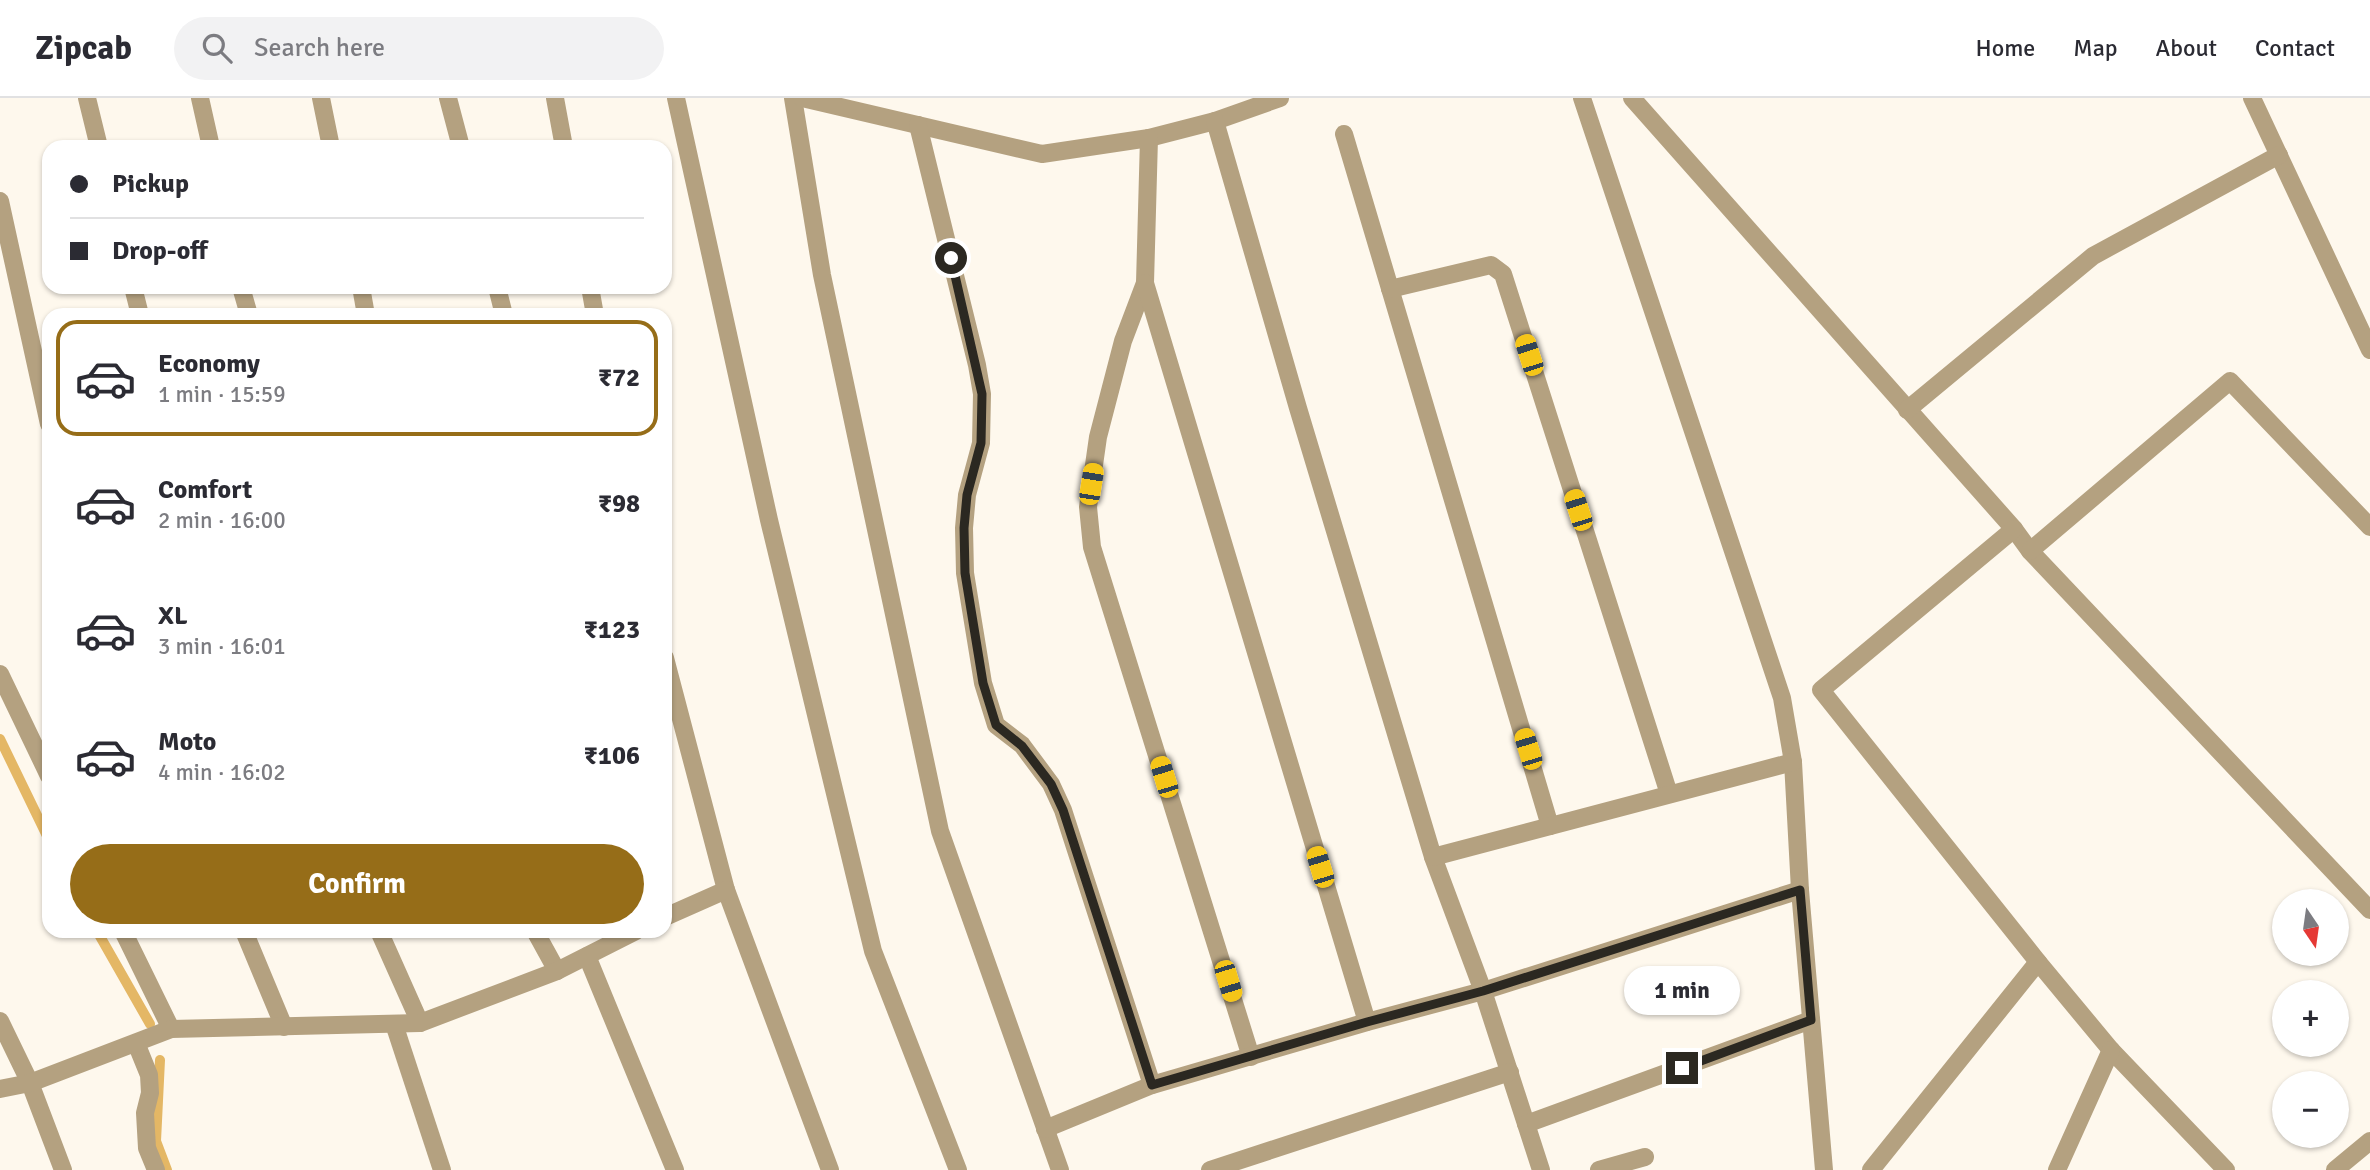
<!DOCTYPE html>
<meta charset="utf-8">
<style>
body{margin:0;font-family:Signika,sans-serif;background:#f2f2f3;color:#2b2b33;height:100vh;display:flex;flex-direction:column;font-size:26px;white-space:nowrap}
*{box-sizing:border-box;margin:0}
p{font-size:23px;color:#7c7c81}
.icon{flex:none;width:38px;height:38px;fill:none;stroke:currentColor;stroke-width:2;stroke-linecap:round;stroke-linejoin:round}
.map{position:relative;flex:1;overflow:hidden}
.panel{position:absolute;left:42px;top:210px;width:630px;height:630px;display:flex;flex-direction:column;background:#fff;border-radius:21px;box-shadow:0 2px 5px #0004}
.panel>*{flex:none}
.banner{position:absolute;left:42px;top:42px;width:630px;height:154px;border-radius:21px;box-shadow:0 2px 5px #0004;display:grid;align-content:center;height:154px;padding:0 28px;background:#fff}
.needle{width:46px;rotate:167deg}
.fabs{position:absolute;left:2272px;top:791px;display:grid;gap:14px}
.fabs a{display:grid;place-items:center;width:77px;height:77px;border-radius:50%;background:#fff;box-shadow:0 2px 5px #0004;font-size:35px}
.end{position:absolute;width:32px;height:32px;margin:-16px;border:9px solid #2b2821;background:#fff;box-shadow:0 0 0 4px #fff}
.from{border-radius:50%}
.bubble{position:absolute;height:49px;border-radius:24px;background:#fff;box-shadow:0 2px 5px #0004;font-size:23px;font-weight:700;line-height:49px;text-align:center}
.car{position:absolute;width:21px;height:42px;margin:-21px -10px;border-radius:9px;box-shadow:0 0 5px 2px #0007;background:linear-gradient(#f5c518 24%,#345 0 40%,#f5c518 0 76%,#345 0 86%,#f5c518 0)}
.banner b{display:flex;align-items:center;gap:24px;height:66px;font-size:26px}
.banner b+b{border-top:2px solid #e1e1e2}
.banner i{width:18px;height:18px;background:#2b2b33}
ul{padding:12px 0 0;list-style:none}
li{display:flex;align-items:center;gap:21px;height:116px;margin:0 14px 10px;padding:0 14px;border:4px solid transparent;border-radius:21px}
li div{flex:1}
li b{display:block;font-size:26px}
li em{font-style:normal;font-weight:700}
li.active{border-color:#966d18}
li>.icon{width:63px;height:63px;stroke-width:1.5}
.action{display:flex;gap:14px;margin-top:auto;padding:14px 28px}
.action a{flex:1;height:80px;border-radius:42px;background:#966d18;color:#fff;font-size:28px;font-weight:700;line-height:80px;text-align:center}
header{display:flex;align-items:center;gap:42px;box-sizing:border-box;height:98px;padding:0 35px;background:#fff;border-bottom:2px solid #e1e1e2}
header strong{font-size:33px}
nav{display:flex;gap:38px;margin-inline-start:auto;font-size:24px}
.search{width:490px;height:63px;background:#f2f2f3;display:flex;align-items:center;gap:18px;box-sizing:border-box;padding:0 24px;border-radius:38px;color:#7c7c81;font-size:26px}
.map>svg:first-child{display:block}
</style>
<header>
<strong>Zipcab</strong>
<div class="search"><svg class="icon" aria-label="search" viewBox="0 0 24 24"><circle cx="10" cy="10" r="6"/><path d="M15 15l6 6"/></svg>Search here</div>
<nav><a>Home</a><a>Map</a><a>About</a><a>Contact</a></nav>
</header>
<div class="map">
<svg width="2370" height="1072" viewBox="0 0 2370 1072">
<rect width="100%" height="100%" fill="#fef8ed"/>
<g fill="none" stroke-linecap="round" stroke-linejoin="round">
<g stroke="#e4b765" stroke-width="10">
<polyline points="0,641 49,742"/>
<polyline points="97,833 150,926"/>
<polyline points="160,962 156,1043 167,1072"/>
</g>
<polyline stroke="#b4a180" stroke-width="18" points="394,926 442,1072"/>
<g stroke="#b4a180" stroke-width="18">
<polyline points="87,0 99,49"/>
<polyline points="200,0 211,49"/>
<polyline points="321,0 331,49"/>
<polyline points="448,0 461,49"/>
<polyline points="555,0 564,49"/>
<polyline points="676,0 769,422 873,853 958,1072"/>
<polyline points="793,0 822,177 940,733 1060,1072"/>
<polyline points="802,0 1042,56 1149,40 1215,23 1280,0"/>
<polyline points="1582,0 1782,600 1793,664 1800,792 1824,1072"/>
<polyline points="1632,0 2014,431 2030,453 2370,812"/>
<polyline points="2252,0 2370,252"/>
<polyline points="1215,23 1298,310 1433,759 1483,893 1541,1072"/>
<polyline points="918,27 977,267 982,296 981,345 967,397 964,430 965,475 983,585 996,627 1022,647 1051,686 1063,712 1152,987"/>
<polyline points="1344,36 1550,728"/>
<polyline points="1149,40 1145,185 1123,243 1098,339 1088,409 1092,449 1251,959"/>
<polyline points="0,103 49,326"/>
<polyline points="1145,185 1367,924"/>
<polyline points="133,189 140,217"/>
<polyline points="241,189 249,217"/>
<polyline points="361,189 366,217"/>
<polyline points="497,189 504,217"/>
<polyline points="590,189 595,217"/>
<polyline points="1390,191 1491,167 1503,176 1669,696"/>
<polyline points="1907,312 2093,158 2279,57"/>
<polyline points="2014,431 1821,592 2038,864 2111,952 2226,1072"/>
<polyline points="2030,453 2230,283 2370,429"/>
<polyline points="665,560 726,792 830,1072"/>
<polyline points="0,576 49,678"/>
<polyline points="1433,759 1793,664"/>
<polyline points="665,819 726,792"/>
<polyline points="123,833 171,931"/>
<polyline points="244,833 284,929"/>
<polyline points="379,833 420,925"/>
<polyline points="535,833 557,873"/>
<polyline points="587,858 675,1072"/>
<polyline points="0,923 30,985 63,1072"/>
<polyline points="136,945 149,977 150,995 145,1015 147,1050 156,1072"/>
<polyline points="0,991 30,985 171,931 420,925 557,873 636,833"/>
<polyline points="1526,1026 1811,922"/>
<polyline points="1045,1031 1152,987 1367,924 1483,893 1800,792"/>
<polyline points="1210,1072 1510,974"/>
<polyline points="1599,1072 1645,1059"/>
<polyline points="1871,1072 2038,864"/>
<polyline points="2057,1072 2111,952"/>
<polyline points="2335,1072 2370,1043"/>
</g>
</g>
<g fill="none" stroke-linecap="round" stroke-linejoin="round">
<polyline stroke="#2b2821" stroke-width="9" points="951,160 982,296 981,345 967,397 964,430 965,475 983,585 996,627 1022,648 1051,686 1063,712 1152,987 1367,924 1483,893 1800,792 1811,922 1682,970"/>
</g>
</svg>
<div class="fabs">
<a><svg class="needle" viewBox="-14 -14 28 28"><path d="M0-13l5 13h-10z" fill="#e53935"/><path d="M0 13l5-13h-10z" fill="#7c7c81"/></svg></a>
<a>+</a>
<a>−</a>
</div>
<i class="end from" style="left:951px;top:160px"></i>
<i class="end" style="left:1682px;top:970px"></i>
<div class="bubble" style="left:1624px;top:868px;width:116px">1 min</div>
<i class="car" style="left:1529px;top:257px;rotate:342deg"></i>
<i class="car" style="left:1091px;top:386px;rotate:9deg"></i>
<i class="car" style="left:1578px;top:412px;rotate:342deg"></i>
<i class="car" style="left:1528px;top:651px;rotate:343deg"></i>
<i class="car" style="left:1164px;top:679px;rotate:343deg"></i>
<i class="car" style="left:1320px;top:769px;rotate:343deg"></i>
<i class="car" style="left:1228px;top:883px;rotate:163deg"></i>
<div class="banner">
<b><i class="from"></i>Pickup</b>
<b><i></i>Drop-off</b>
</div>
<section class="panel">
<ul>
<li class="active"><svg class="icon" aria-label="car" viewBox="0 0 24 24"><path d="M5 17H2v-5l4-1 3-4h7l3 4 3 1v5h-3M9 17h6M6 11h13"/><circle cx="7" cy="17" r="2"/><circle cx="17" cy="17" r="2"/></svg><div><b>Economy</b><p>1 min · 15:59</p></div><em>₹72</em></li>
<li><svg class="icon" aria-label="car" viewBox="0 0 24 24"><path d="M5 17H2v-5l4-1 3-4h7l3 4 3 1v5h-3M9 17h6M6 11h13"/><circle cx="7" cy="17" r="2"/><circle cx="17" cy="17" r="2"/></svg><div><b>Comfort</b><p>2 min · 16:00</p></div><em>₹98</em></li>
<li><svg class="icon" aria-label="car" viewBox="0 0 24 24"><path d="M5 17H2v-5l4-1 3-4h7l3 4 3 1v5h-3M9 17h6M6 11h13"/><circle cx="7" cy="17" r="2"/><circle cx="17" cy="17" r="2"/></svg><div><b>XL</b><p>3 min · 16:01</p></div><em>₹123</em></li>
<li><svg class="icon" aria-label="car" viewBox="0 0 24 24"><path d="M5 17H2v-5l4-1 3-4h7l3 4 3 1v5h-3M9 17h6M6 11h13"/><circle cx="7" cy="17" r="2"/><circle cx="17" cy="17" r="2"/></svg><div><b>Moto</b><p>4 min · 16:02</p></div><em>₹106</em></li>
</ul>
<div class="action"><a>Confirm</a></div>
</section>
</div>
